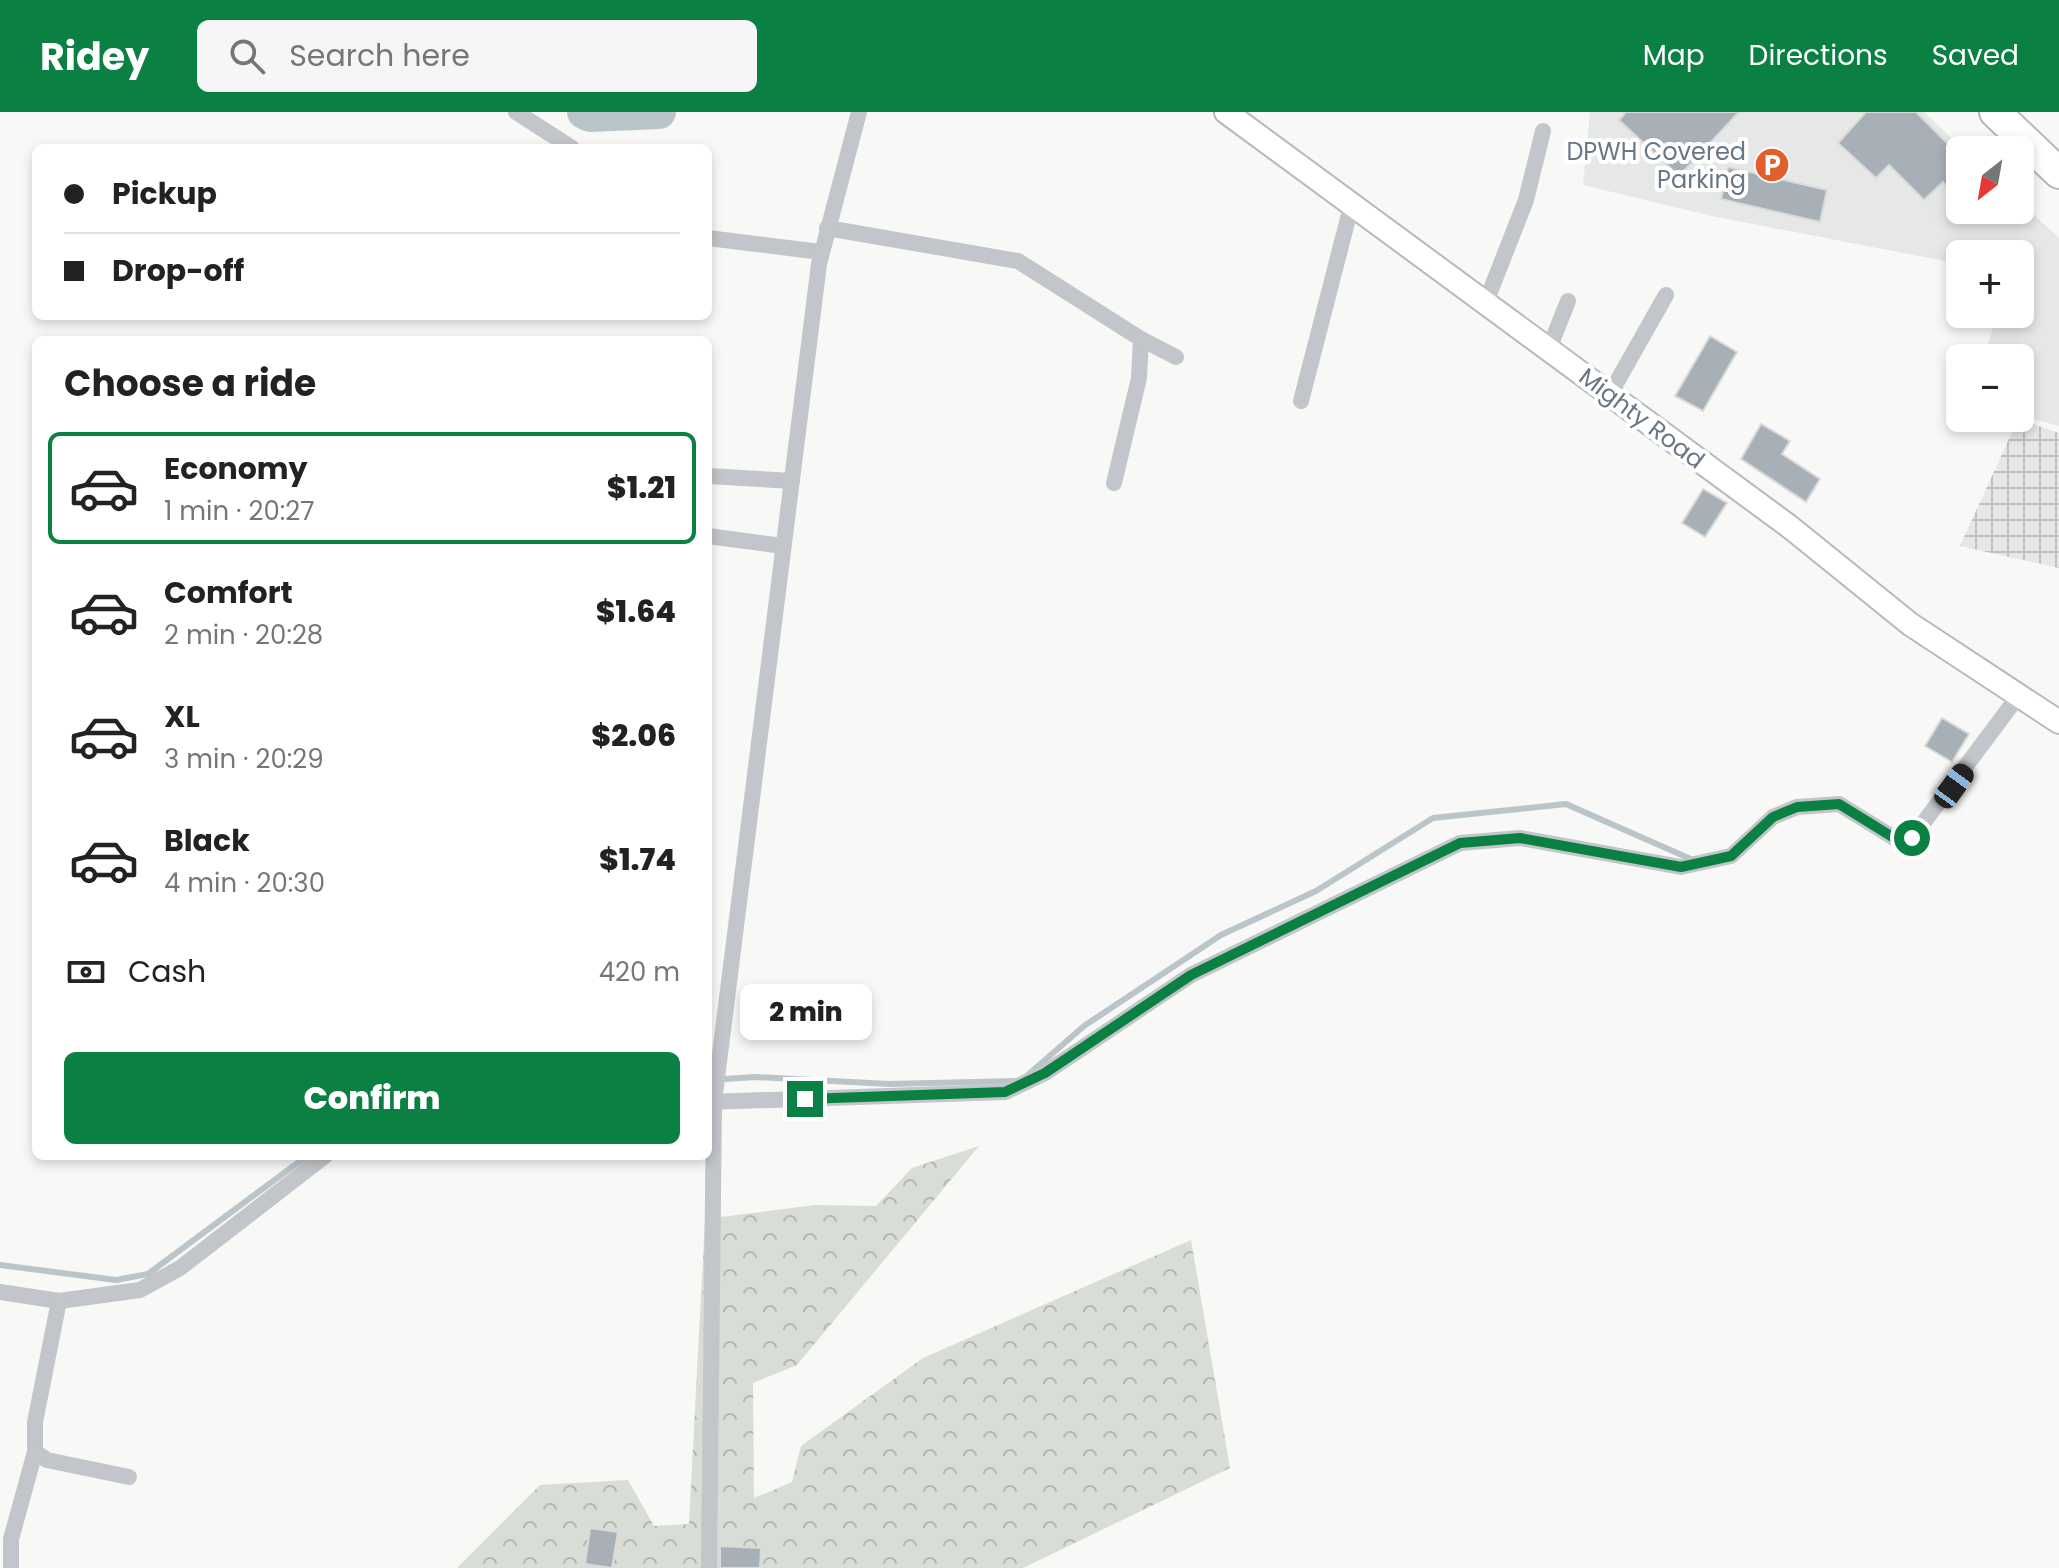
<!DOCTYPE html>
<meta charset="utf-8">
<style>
body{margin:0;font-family:Poppins,sans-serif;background:#f6f6f6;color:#222;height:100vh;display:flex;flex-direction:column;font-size:30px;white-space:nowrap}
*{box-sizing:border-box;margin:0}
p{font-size:26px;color:#767676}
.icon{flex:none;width:44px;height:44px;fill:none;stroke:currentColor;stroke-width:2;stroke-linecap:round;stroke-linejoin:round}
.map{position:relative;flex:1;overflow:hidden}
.side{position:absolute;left:32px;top:224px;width:680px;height:824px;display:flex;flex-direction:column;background:#fff;border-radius:12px;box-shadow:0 4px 12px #0003}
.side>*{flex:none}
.top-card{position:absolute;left:32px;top:32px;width:680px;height:176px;border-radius:12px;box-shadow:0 4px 12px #0003;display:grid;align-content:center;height:176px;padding:0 32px;background:#fff}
.needle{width:52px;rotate:211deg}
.fabs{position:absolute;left:1946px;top:24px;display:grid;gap:16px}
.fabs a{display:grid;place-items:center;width:88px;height:88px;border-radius:12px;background:#fff;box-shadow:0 4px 12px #0003;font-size:40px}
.end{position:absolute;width:36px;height:36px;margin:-18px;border:10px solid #0b8043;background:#fff;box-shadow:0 0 0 4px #fff}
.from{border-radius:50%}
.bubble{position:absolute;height:56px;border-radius:12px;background:#fff;box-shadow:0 4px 12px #0003;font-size:26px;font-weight:800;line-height:56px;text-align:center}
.car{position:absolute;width:24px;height:48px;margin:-24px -12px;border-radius:10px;box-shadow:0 0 6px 2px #0007;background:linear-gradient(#222 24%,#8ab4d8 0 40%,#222 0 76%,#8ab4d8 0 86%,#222 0)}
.top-card b{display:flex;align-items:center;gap:28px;height:76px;font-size:30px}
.top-card b+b{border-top:2px solid #e0e0e0}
.top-card i{width:20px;height:20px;background:#222}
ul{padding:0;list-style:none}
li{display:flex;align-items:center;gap:24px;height:112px;margin:0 16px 12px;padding:0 16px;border:4px solid transparent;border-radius:12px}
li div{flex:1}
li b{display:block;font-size:30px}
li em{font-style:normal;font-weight:800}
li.selected{border-color:#0b8043}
li>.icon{width:72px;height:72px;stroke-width:1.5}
h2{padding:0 32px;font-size:36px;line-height:96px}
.pay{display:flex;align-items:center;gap:20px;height:88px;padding:0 32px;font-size:30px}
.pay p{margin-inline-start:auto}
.cta{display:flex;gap:16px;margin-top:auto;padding:16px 32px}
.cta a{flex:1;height:92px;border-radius:12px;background:#0b8043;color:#fff;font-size:32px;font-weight:800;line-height:92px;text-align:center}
header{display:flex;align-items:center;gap:48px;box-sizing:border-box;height:112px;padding:0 40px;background:#0b8043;color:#fff}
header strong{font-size:38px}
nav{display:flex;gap:44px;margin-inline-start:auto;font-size:28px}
.search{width:560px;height:72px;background:#f6f6f6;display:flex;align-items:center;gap:20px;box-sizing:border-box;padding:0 28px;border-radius:12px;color:#767676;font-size:30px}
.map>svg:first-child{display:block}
</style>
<header>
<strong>Ridey</strong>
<div class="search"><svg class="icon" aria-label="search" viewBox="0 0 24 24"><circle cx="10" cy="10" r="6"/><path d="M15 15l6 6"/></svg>Search here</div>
<nav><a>Map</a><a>Directions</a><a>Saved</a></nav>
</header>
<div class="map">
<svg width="2059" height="1456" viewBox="0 0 2059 1456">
<defs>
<pattern id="industrial-grid" width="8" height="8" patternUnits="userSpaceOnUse" patternTransform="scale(2)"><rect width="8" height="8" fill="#e6e7e7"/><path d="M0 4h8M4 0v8" fill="none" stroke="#bec0c1"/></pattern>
<pattern id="forest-crowns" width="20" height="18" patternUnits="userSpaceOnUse" patternTransform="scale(2)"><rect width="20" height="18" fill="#d8ddd5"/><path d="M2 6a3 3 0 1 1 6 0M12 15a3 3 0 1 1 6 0" fill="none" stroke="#b3b8b2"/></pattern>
</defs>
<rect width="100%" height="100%" fill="#f8f8f6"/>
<polygon fill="#e6e7e7" points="1590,0 1924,0 1964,38 1960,38 1960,98 2020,98 2020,90 2059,126 2059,314 2020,303 2020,246 1984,246 1997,202 2020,202 2020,142 1960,142 1960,152 1712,104 1583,73"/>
<polygon fill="url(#industrial-grid)" points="2018,307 2059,321 2059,456 1960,434"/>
<polygon fill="url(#forest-crowns)" points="979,1034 797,1253 753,1271 754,1386 792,1370 801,1334 923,1246 1191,1128 1230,1356 1023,1456 457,1456 540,1373 628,1368 654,1414 689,1412 705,1107 815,1093 876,1094 912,1056"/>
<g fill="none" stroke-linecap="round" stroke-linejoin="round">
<g stroke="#bac5ca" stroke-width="6">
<polyline points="1029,962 1084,914 1221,823 1316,779 1433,706 1566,692 1693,748"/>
<polyline points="724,967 756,965 889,972 1016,969"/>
<polyline points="0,1153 116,1168 148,1162 307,1044"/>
</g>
<polyline stroke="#bac5ca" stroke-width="34" points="584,0 590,3 659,0"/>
</g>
<g fill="#a8b0b7" stroke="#dadad8" stroke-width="2">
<polygon points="1626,0 1739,0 1679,64 1619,8"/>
<polygon points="1866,0 1916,0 1960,44 1960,64 1948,76 1943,70 1924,88 1889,53 1876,66 1838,31"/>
<polygon points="1728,55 1827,78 1820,110 1721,87"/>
<polygon points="1710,224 1737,240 1703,299 1675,284"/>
<polygon points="1761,312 1790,329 1782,342 1820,367 1806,390 1741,347"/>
<polygon points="1703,377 1727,391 1705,425 1682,411"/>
<polygon points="1942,606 1969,622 1952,650 1925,634"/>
<polygon points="590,1416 618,1420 612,1456 585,1452"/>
<polygon points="720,1434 761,1436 760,1456 720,1456"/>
</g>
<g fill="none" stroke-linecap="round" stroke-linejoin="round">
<defs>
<polyline id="secondary" points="1226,0 1790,415 1910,512 2059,610"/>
<polyline id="highway" points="1995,0 2059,61"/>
</defs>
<use href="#secondary" stroke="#b4b9be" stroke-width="26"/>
<use href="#highway" stroke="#b5b8bc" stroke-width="34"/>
<g stroke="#c2c5c9" stroke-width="16">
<polyline points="516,0 572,36"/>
<polyline points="827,116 1018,149 1141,227 1139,266 1114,371"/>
<polyline points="708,126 821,140"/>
<polyline points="1486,190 1526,88 1543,19"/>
<polyline points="1141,227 1176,245"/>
<polyline points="1549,237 1568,189"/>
<polyline points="1610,282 1666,183"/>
<polyline points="1301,289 1352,91"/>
<polyline points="708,364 792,369"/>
<polyline points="708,424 783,434"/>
<polyline points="708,990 1005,980 1045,961 1191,863 1460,731 1520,726 1681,755 1731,744 1773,705 1797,695 1839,692 1899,729 1912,726 2019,583"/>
<polyline points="0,1180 59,1189 140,1178 180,1156 325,1044"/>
<polyline points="59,1189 35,1310 35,1340 47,1348 129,1365"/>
<polyline points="11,1456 11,1427 35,1340"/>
<polyline points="709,1456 714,990 819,152 859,0"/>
</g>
<use href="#secondary" stroke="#fff" stroke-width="22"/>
<use href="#highway" stroke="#fff" stroke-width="30"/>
</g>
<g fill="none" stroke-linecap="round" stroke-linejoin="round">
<polyline stroke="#0b8043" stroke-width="10" points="805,987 1005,980 1045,961 1191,863 1460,731 1520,726 1681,755 1731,744 1773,705 1797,695 1839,692 1899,729 1912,726"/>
</g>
<defs>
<symbol id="parking-disc" viewBox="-11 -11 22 22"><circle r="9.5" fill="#e15f2d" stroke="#fff"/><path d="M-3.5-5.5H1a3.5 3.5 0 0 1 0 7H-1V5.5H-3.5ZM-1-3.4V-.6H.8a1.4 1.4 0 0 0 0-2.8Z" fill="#fff"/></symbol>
</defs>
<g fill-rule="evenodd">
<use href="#parking-disc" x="1752" y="33" width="40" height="40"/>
</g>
<g text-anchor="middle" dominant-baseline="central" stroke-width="8" stroke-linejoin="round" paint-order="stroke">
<g font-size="24" fill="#687786" stroke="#fff" text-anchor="end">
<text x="1746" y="39">DPWH Covered<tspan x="1746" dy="28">Parking</tspan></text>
</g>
<g font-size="24" fill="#687786" stroke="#fff">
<text transform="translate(1642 306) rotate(37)">Mighty Road</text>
</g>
</g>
</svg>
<div class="fabs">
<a><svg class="needle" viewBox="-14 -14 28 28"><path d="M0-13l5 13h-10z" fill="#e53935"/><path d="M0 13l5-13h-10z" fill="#767676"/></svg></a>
<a>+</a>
<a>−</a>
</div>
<i class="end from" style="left:1912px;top:726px"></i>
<i class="end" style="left:805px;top:987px"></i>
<div class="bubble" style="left:740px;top:872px;width:132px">2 min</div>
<i class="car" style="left:1954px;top:674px;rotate:36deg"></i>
<div class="top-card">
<b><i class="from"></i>Pickup</b>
<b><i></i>Drop-off</b>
</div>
<section class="side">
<h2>Choose a ride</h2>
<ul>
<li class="selected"><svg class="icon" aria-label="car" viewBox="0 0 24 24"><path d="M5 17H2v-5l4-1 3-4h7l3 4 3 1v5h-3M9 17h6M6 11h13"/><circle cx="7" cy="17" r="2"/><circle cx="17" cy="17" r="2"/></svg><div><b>Economy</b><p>1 min · 20:27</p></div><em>$1.21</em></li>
<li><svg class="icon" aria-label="car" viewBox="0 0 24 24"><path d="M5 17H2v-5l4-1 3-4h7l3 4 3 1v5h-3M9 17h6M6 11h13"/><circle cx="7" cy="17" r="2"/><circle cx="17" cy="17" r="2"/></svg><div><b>Comfort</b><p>2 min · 20:28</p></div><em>$1.64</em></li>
<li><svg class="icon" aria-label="car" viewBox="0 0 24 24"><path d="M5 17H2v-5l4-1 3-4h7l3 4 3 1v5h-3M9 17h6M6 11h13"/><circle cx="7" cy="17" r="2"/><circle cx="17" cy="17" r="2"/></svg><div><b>XL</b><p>3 min · 20:29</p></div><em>$2.06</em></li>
<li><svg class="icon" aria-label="car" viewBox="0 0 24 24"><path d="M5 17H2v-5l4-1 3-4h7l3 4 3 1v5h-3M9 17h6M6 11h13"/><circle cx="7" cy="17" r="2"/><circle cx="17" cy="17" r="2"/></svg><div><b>Black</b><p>4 min · 20:30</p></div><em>$1.74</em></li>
</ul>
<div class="pay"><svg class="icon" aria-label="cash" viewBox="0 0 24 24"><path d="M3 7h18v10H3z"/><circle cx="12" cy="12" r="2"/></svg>Cash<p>420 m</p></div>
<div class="cta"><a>Confirm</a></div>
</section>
</div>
